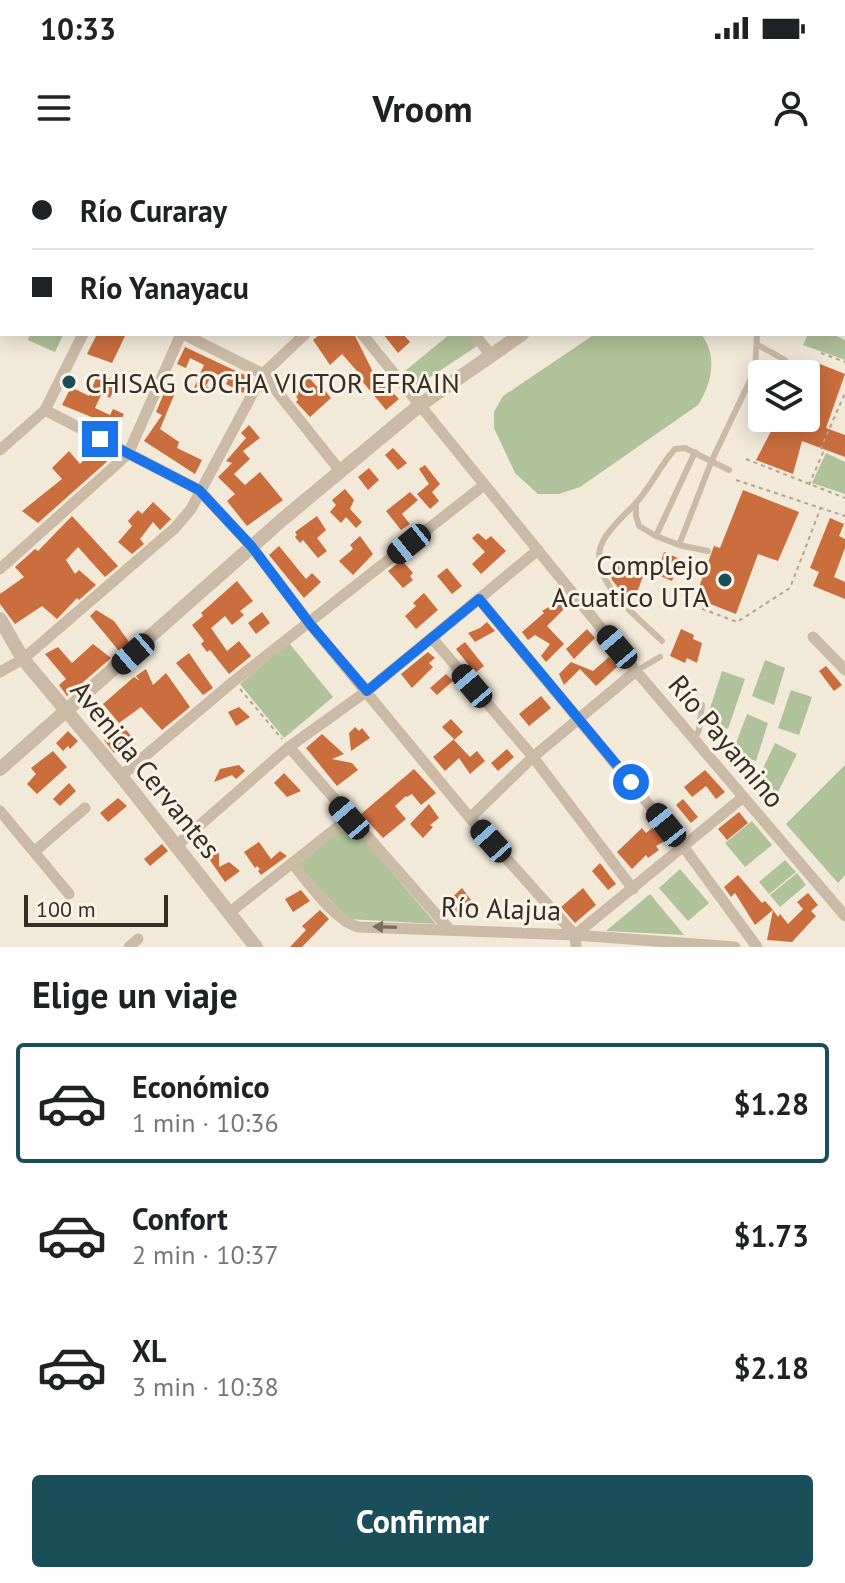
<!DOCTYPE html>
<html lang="es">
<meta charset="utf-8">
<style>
body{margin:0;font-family:"PT Sans",sans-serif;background:#f6f6f6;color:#202124;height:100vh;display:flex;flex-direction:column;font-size:30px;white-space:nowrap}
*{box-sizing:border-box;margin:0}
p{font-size:26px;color:#757577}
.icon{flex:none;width:44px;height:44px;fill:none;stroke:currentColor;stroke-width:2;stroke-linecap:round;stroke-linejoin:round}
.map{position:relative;height:787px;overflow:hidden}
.details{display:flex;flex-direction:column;background:#fff;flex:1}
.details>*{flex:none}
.hud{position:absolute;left:0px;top:0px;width:846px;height:176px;box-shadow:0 4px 20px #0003;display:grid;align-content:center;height:176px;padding:0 32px;background:#fff}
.buttons{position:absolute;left:748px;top:200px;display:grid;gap:16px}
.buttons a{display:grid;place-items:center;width:72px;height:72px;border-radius:8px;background:#fff;box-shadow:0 4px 20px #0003;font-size:40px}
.scale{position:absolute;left:24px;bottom:20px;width:144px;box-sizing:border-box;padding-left:8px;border:4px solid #362d26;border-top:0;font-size:22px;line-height:28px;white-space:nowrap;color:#362d26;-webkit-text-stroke:6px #faf3e6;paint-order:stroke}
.end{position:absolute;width:36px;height:36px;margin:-18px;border:10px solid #1a73e8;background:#fff;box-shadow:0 0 0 4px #fff}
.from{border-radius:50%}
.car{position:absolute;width:24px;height:48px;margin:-24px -12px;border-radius:10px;box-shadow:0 0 6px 2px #0007;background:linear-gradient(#222 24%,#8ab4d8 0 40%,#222 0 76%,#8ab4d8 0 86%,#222 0)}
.hud b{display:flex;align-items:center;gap:28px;height:76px;font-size:30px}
.hud b+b{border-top:2px solid #e0e0e0}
.hud i{width:20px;height:20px;background:#202124}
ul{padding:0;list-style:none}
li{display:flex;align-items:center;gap:24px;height:120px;margin:0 16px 12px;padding:0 16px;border:4px solid transparent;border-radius:8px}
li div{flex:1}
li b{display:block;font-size:30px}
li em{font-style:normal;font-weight:700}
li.on{border-color:#1a4f59}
li>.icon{width:72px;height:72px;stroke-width:1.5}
h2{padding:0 32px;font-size:36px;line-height:96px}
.action{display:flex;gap:16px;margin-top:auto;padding:16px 32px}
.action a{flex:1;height:92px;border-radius:8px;background:#1a4f59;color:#fff;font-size:32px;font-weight:700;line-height:92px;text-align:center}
.status{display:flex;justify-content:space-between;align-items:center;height:56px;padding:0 40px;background:#fff;direction:ltr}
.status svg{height:22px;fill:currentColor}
header{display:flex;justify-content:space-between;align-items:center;height:104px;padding:0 32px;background:#fff;font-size:36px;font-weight:700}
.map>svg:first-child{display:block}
</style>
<div class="status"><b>10:33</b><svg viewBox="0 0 49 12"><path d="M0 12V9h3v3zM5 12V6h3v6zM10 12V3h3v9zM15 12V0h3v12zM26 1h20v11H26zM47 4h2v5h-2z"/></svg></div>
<header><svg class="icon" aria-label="menu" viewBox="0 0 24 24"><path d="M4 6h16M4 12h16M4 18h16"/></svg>Vroom<svg class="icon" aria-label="person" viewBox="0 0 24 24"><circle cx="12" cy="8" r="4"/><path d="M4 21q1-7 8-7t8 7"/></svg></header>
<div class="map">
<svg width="845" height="787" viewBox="0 0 845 787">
<rect width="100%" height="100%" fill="#f2e9d9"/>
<g fill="#b0c299">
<polygon points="30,174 61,174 63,175 55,192 28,180"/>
<polygon points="450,174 467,174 477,186 417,226 405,211"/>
<path d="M595 174H701C718 196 712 223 698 245L580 327 559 334H538L515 313 494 268V252L503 236Z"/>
<polygon points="808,174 832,174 845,180 845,200 803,185"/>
<polygon points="826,293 845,302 845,334 812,323"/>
<polygon points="289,483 333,537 284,578 240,524"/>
<polygon points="765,500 785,508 774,545 752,536"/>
<polygon points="722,511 745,519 728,569 706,561"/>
<polygon points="791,530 812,537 799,575 778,568"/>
<polygon points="747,554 768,563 756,601 732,594"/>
<polygon points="775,583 797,594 778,632 757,621"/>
<polygon points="845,605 845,715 838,723 786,664"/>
<polygon points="752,661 772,685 745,707 725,683"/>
<polygon points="349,662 436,764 348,759 296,704"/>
<polygon points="785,700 796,712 769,734 759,722"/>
<polygon points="680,709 709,743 688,761 659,728"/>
<polygon points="797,713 806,725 780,747 770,735"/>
<polygon points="650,734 684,775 606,771"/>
</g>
<g fill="#cb6e3e">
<polygon points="97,174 126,174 112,203 87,194"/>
<polygon points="320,174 354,174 373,212 399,239 386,250 362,221 364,219 342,194 330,205 313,180"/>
<polygon points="383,174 403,174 410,182 398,193"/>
<polygon points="185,187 251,218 243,233 226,224 228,220 213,212 206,226 211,229 208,235 194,228 204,205 190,198 186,208 177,204"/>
<polygon points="820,204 845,214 826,268 845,275 845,297 802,281 793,314 756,300 778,258 806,258 806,229 811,230"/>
<polygon points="304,212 321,231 323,228 331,238 310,257 296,242 298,240 291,224"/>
<polygon points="98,213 117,222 110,238 102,233 95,248 110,255 113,249 124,254 115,272 93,261 94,258 62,245 71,227 89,236"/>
<polygon points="168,224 177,228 160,269 179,282 177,288 202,300 195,314 144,281 162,255 156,252"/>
<polygon points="249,265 260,278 243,291 250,299 234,314 245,325 260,312 283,340 247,366 227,341 235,334 218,317 232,303 226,301 246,278 241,273"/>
<polygon points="97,287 111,298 38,363 22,351 62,319 52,308 69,291 80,304"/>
<polygon points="393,288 407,303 398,310 385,295"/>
<polygon points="425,305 440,324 432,332 439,341 430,349 417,334 429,324 419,309"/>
<polygon points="369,308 379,320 368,330 358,317"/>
<polygon points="345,329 354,340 350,349 362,362 356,368 346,357 341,363 330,352 336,345 332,340"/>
<polygon points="743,330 799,352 778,401 758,394 736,454 695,438 714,386 720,388"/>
<polygon points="410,332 418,340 402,354 410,364 401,370 386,351"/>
<polygon points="153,342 171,359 160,370 153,362 140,379 144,384 132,394 118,382 132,366 128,361 138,350 142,354"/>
<polygon points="72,356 118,406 105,417 78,387 66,400 75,414 79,410 96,425 79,440 77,438 57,459 42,446 15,464 0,444 0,434 24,417 15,407 35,389 38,391"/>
<polygon points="317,356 326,370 317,378 327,391 318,398 303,380 300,383 295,377 297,375 295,372"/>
<polygon points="830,358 844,364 839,376 845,379 845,388 834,417 845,422 845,439 813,426 819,412 810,408"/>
<polygon points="478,373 486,380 491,376 506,391 481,414 472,404 485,392 472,378"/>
<polygon points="360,376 373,394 353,415 339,401 353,389 350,385"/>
<polygon points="279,386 306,419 312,413 321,422 304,438 269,395"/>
<polygon points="664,392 680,399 672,421 656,414"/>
<polygon points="402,400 413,413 410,416 413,420 403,428 388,411"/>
<polygon points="615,402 644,414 636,435 629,433 625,436 612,420 610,413"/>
<polygon points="447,408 462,426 452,434 437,416"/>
<polygon points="237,421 253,441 240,451 244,455 232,465 225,456 211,468 227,491 239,481 251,496 229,514 210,490 207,492 201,484 204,481 192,465 203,456 201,453"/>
<polygon points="424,433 438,450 416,469 405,456 416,446 413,443"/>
<polygon points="565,437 570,443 547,466 564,484 546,502 541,496 550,484 535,475 528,480 522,472 544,453 542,451"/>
<polygon points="96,450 114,461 129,482 119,491 90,456"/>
<polygon points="262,452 270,463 256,474 248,463"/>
<polygon points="487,462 495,471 475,482 468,473 480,468"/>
<polygon points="587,469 595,478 574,499 566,489"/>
<polygon points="681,469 694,475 693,479 702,483 697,503 687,498 685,503 670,496"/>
<polygon points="465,482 484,506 475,513 456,489"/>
<polygon points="93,484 111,498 67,536 59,525 66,519 45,494 58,487 72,503"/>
<polygon points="428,492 435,498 429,503 433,507 412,528 401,514"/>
<polygon points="189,493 213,528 203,535 176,503"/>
<polygon points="609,497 618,506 596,526 580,509 564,525 559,514 571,502 593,511"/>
<polygon points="826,506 842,525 834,531 819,511"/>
<polygon points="146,509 153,525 166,513 190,547 162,570 141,547 119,563 103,544 134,517 140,521 136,516"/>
<polygon points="446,514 453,521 437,535 430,528"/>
<polygon points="541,536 551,548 529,566 519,554"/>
<polygon points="239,547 250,557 236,566 228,552"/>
<polygon points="451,559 463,572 454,580 470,597 477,591 485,601 470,614 459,598 445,611 433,597 454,579 442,567"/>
<polygon points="122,565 132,577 114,593 104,580"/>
<polygon points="355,567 359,571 362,568 370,578 351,591 349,573"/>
<polygon points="68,571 78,581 70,589 68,586 63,591 56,583"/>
<polygon points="322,574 344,594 332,599 352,603 358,610 337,626 306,588"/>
<polygon points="507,589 514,597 498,611 491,603"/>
<polygon points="53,591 67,607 37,634 27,624 36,614 31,608"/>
<polygon points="239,605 245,611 236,619 232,615 214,622 220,609"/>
<polygon points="414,609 436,633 421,645 412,634 407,637 406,636 395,646 406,659 383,678 361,654"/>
<polygon points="705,610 725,632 716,639 706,626 692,637 684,627"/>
<polygon points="284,613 301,631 287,637 274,623"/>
<polygon points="69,623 76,631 60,646 53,639"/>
<polygon points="118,638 127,646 108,662 100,653"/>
<polygon points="683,639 698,657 691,663 676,645"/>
<polygon points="429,644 439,658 430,665 433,667 423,678 410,664"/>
<polygon points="739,652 748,663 727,680 718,669"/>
<polygon points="655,666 667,680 656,686 659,690 648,698 646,695 632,709 617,692 642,668 646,673"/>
<polygon points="259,682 271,699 280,691 287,696 261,715 258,711 260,709 257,706 255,708 244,692"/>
<polygon points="162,684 168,691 150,706 144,699"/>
<polygon points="205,693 219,693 219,707 229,702 240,711 225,722"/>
<polygon points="600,703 616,724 608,730 592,711"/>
<polygon points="738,715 762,743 765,741 773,750 755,765 735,733 731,737 724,727"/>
<polygon points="462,728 471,740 455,753 444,745"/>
<polygon points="583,728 596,745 575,763 561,747"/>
<polygon points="301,730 310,741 293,752 285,739"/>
<polygon points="808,733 818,745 811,751 816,756 792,782 767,780 773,750 778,757 780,754 788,764 803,749 797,742"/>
<polygon points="320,750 329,759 302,787 290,787 306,770 302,766"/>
</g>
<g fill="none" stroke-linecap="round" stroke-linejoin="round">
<g stroke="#b7a48f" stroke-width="2" stroke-dasharray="4 4" stroke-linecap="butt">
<polyline points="541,0 543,2"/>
<polyline points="821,193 845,202"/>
<polyline points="746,299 845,338"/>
<polyline points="736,320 845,356"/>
<polyline points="809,325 824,290 821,288 845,233"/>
<polyline points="687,443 737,462 790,428 821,347"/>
<polyline points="240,529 282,579"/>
</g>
<g stroke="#cbbaa5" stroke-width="6">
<polyline points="758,185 785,200"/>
<polyline points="695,292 656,376 679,385 708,391"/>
<polyline points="636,343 636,356 639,366 656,376"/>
<polyline points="679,385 712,300 755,210 757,174"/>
<path d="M662 481C639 458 584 418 603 381 611 366 624 356 635 344 651 327 660 305 675 289L685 288 729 310"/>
<polyline points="636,511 660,497"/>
<polyline points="694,580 699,570 702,545"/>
</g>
<g stroke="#cbbaa5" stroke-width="11">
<polyline points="222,0 223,2"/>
<polyline points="446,0 448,2"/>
<polyline points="741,0 742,2"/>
<polyline points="103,2 105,0"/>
<polyline points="236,2 238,0"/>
<polyline points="377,2 380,0"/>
<polyline points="509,2 511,0"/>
<polyline points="643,2 646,0"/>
<polyline points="0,20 2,22"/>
<polyline points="183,174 263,214 341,312"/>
<polyline points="362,174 636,511 845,756"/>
<polyline points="474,174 491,195"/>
<polyline points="45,250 199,330 252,387 310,464 470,658 575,775 576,787"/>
<polyline points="0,290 45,250 83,174"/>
<polyline points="0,409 128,294 181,174"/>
<polyline points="479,439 683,686 757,787"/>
<polyline points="813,477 845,510"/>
<polyline points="432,478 533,597 633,729"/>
<polyline points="0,512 23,499 175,368 191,349 263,214 305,174"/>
<polyline points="289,587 449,769"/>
<polyline points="121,616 234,521 484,325"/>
<polyline points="0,651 69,734"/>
<polyline points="470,658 533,597 636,511"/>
<polyline points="176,686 289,587 367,531 538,390"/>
<polyline points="35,691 85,648"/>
<path d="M292 703C308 722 334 760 358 767L575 775 735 787"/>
<polyline points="229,753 349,658"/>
<polyline points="575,775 742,638"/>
<polyline points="129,787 138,779"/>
</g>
<g stroke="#cbbaa5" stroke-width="14">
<polyline points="780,2 783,0"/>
<polyline points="0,459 23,499 121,616 256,787"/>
<polyline points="0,609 283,359 420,245 522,174"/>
</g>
<polyline stroke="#796557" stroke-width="18" points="11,2 13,0"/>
</g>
<defs><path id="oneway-solid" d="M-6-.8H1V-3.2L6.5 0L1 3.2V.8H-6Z" transform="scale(2)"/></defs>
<use fill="#796c5f" href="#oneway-solid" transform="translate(385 767) rotate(-178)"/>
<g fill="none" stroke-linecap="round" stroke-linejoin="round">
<polyline stroke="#1a73e8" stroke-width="10" points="100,279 199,330 252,387 310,464 367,531 479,439 631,622"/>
</g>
<g fill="#1a4f59" stroke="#faf3e6" stroke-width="3">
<circle cx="69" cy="222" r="8"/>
<circle cx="725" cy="420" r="8"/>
</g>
<g text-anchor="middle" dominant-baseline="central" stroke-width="6" stroke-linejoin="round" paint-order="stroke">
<g font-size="28" fill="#362d26" stroke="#faf3e6" text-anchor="start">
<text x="85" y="222">CHISAG COCHA VICTOR EFRAIN</text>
<text x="709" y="404" text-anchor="end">Complejo<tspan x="709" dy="32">Acuatico UTA</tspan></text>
</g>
<g font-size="28" fill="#362d26" stroke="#faf3e6">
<text transform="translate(727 581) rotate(50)">Río Payamino</text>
<text transform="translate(146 609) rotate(51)">Avenida Cervantes</text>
<text transform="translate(501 748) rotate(2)">Río Alajua</text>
</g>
</g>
</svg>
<div class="buttons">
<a><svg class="icon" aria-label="layers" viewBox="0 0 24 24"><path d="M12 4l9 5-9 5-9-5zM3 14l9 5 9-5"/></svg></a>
</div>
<div class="scale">100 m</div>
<i class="end from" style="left:631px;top:622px"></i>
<i class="end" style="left:100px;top:279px"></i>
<i class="car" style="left:409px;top:384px;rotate:231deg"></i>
<i class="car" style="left:617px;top:487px;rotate:320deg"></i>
<i class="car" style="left:133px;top:494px;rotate:229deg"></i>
<i class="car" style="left:472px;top:526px;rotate:320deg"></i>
<i class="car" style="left:349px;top:658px;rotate:319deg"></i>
<i class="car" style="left:666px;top:665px;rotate:321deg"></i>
<i class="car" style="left:491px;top:681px;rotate:318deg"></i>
<div class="hud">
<b><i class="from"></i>Río Curaray</b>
<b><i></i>Río Yanayacu</b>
</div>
</div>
<section class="details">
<h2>Elige un viaje</h2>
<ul>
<li class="on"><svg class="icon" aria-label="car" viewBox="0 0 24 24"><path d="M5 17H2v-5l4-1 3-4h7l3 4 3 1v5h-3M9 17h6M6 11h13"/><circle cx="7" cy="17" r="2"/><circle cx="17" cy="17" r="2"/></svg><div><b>Económico</b><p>1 min · 10:36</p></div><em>$1.28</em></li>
<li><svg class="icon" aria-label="car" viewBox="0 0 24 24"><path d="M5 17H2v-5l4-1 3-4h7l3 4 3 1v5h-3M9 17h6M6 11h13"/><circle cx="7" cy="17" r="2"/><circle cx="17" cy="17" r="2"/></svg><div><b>Confort</b><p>2 min · 10:37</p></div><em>$1.73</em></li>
<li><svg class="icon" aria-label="car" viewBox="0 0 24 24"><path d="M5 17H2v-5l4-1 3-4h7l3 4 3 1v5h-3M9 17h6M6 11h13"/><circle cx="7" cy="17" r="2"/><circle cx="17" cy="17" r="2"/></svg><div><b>XL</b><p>3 min · 10:38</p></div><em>$2.18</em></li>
</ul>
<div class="action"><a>Confirmar</a></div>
</section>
